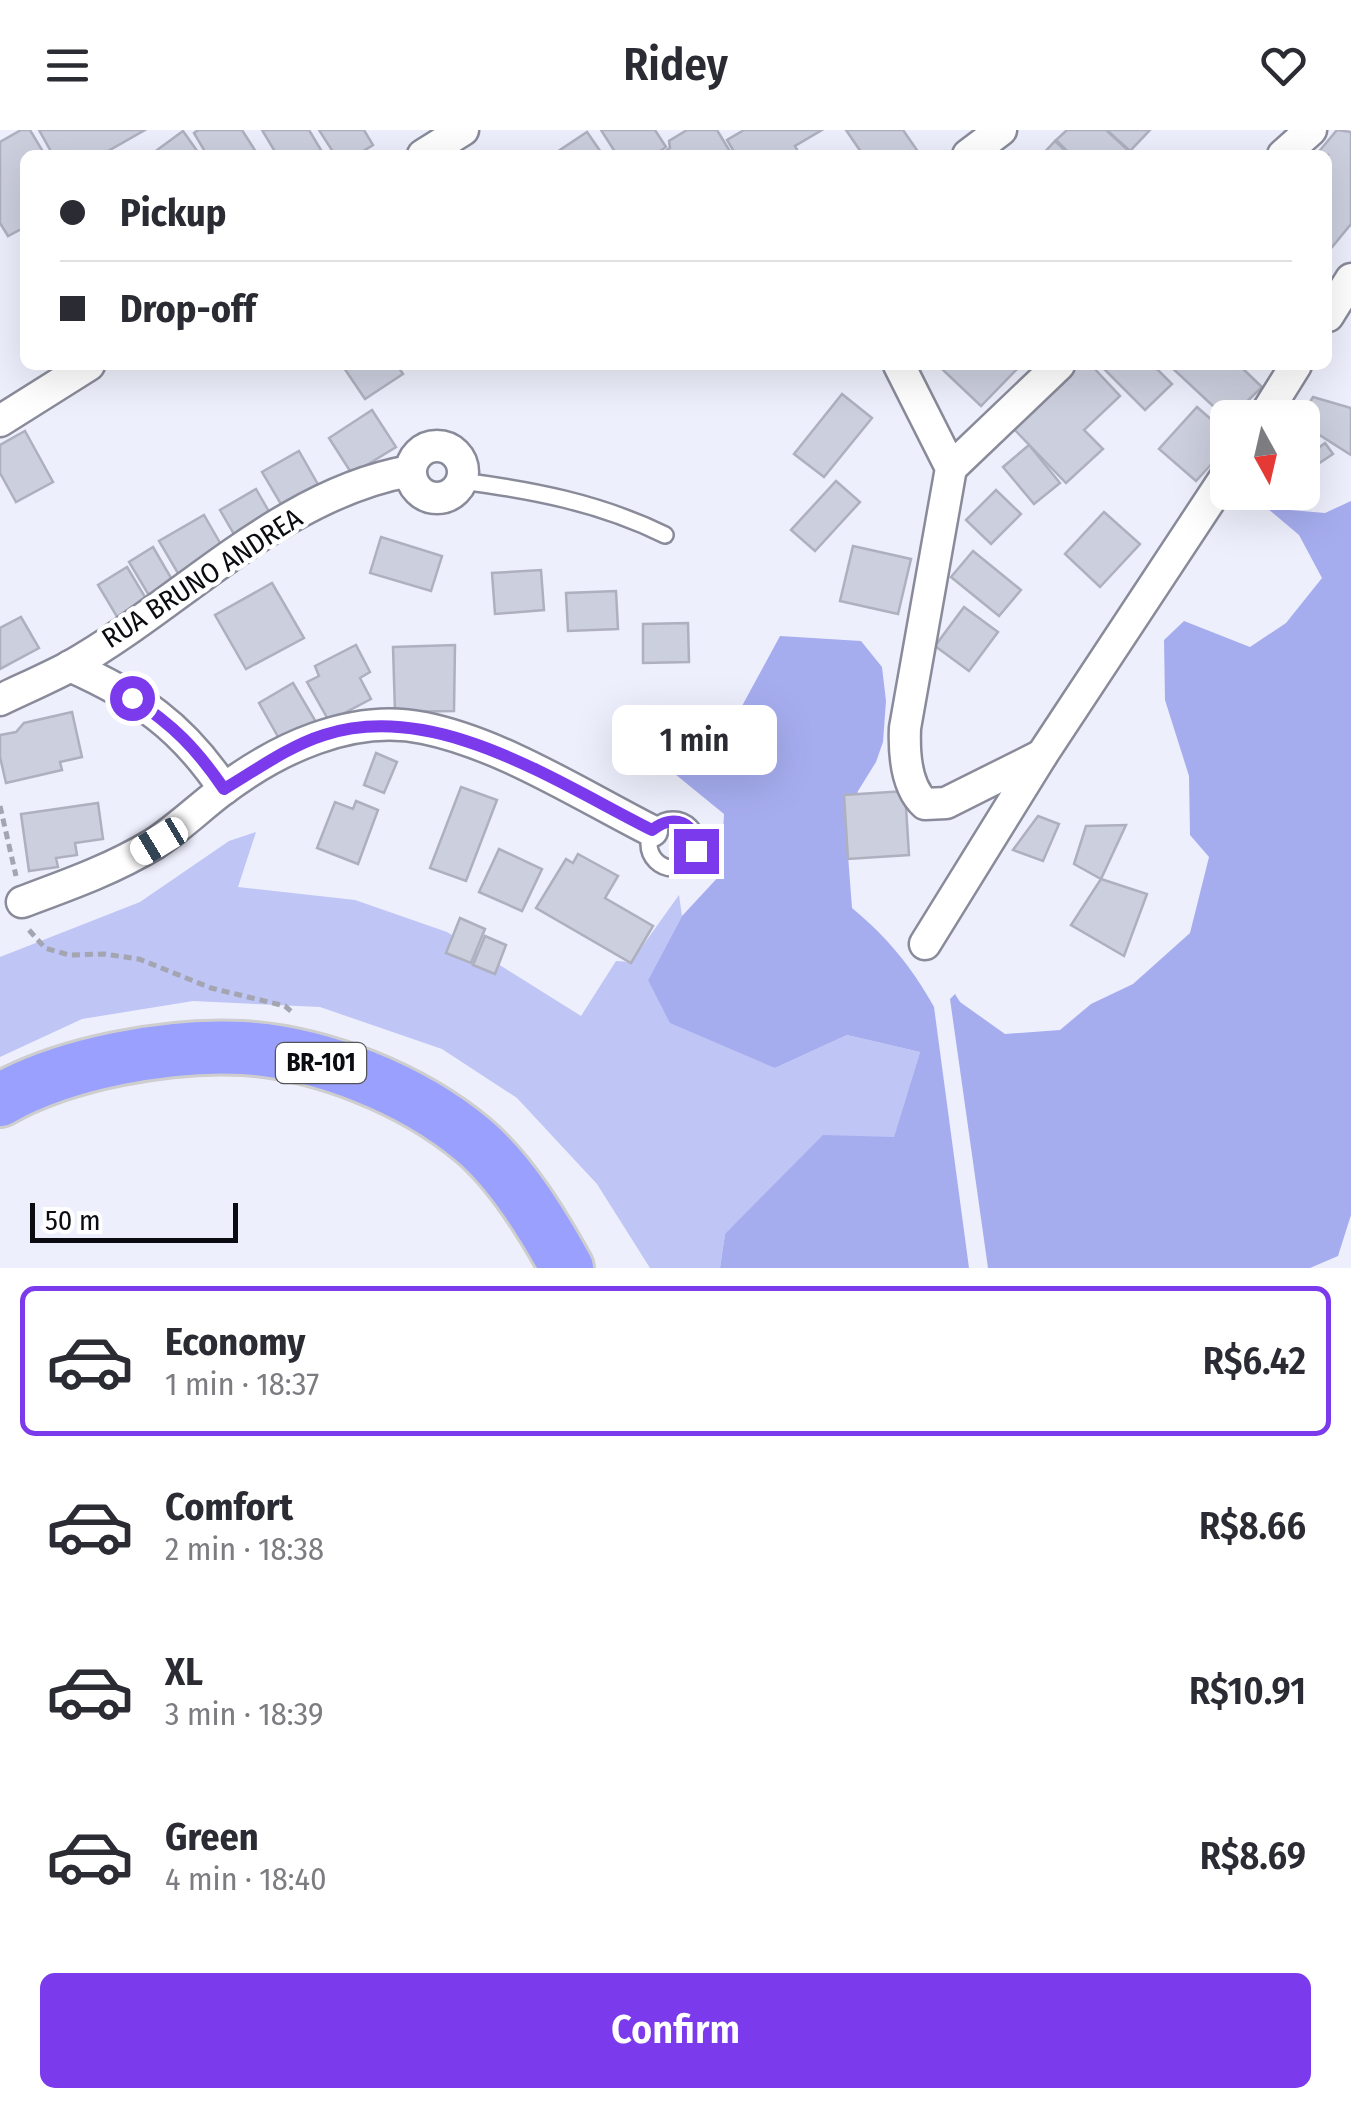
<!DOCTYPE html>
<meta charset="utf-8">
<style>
body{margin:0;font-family:"Fira Sans Condensed",sans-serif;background:#f2f2f3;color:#2b2b33;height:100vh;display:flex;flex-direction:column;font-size:38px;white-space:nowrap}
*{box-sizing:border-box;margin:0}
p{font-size:32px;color:#7c7c81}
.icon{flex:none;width:55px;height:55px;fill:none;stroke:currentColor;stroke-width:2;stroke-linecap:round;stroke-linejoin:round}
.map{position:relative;height:1138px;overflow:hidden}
.panel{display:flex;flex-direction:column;background:#fff;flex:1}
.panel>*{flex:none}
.guide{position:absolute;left:20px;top:20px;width:1312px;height:220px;border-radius:15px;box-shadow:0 10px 40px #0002;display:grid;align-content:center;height:220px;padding:0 40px;background:#fff}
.needle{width:65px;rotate:172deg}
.tools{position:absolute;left:1210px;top:270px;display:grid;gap:20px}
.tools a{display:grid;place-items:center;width:110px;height:110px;border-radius:15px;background:#fff;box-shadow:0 10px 40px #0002;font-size:50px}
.scale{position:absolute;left:30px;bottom:25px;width:208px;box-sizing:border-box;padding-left:10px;border:5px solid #0b0c11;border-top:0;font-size:28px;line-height:35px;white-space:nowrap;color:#0b0c11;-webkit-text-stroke:8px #fff;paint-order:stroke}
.end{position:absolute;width:45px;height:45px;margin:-22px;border:12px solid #7c3aed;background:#fff;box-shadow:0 0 0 5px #fff}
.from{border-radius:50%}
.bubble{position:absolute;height:70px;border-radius:15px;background:#fff;box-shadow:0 10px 40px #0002;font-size:32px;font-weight:600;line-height:70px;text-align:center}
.car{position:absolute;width:30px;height:60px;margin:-30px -15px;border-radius:12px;box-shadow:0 0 8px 2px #0007;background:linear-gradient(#fff 24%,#345 0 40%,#fff 0 76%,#345 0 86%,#fff 0)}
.guide b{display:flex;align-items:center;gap:35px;height:95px;font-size:38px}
.guide b+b{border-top:2px solid #e1e1e2}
.guide i{width:25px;height:25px;background:#2b2b33}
ul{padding:18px 0 0;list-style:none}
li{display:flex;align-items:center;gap:30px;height:150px;margin:0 20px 15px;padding:0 20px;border:5px solid transparent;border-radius:15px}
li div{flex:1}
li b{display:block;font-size:38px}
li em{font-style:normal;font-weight:600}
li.active{border-color:#7c3aed}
li>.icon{width:90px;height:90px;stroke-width:1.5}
.cta{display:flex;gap:20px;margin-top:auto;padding:20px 40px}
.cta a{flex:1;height:115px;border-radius:15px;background:#7c3aed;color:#fff;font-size:40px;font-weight:600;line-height:115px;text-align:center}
header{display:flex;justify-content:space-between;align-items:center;height:130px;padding:0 40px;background:#fff;font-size:45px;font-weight:600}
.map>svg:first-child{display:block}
</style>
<header><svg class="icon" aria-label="menu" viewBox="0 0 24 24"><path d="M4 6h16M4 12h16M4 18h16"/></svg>Ridey<svg class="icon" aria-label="heart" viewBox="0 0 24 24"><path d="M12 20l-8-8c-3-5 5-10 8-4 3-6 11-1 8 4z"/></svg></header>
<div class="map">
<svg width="1351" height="1138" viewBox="0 0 1351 1138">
<rect width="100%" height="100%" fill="#edeffc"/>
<polygon fill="#bfc5f5" points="256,702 238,757 355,770 447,802 581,886 616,831 631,832 679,765 682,786 648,850 775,938 847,905 920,922 894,1008 725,1104 720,1138 650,1138 597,1054 517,968 442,919 320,877 193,871 82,889 0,927 0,827 140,772 229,711"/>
<g fill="#a6adef">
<polygon points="1351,371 1351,1085 1338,1126 1310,1138 988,1138 950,869 955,864 960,872 1005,904 1060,900 1091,874 1133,854 1190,803 1209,727 1190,705 1189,646 1165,570 1164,510 1184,491 1250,517 1286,493 1322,448 1299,405 1267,378 1325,383"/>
<path d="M780 506 861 511 882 537 886 571 883 612 876 632 858 661 846 699 852 778C887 807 912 837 934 877L969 1138H720L725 1104 823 1005 894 1007 920 922 847 905 775 938 670 893 648 850 682 786 721 744 724 684 675 644 679 619 742 576Z"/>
</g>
<g fill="#cccfde" stroke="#aeb0bf" stroke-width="2.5">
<polygon points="21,0 30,0 45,25 25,25 25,97 8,106 0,93 0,12"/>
<polygon points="39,0 145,0 101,25 53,25"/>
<polygon points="198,0 242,0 258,25 207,25 194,3"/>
<polygon points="262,0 309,0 324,25 277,25"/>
<polygon points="319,0 364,0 373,15 357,25 335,25"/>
<polygon points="601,0 655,0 666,17 654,25 617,25"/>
<polygon points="687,0 717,0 731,23 659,25 670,18 669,11"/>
<polygon points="744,0 822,0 795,16 800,25 736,25 727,10"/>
<polygon points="846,0 903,0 919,23 863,25"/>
<polygon points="1067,0 1106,0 1130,22 1127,25 1071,25 1056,10"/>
<polygon points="1107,0 1150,0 1130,21"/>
<polygon points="1337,0 1351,2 1351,94 1328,122 1328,25 1316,25"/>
<polygon points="183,1 200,25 160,25 157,20"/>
<polygon points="587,2 603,25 563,25 560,20"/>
<polygon points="1055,11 1070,25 1042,25"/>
<polygon points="342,235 397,235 403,244 365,269"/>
<polygon points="948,235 1021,235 981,276 943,240"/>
<polygon points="1074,235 1091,235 1120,266 1084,300 1103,319 1066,353 1010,295"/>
<polygon points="1100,235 1153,235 1172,254 1145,280"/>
<polygon points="1169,235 1239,235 1262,257 1228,290"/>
<polygon points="842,264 872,288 824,347 794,324"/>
<polygon points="1313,267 1351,278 1351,325 1302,294 1300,288"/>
<polygon points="1197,277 1228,304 1228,316 1196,351 1159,319"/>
<polygon points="372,280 396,317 352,344 329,308"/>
<polygon points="25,301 53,352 16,372 0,343 0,315"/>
<polygon points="1302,308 1317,319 1325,313 1333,324 1306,342 1302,339"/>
<polygon points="1029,315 1060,353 1034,374 1003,337"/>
<polygon points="299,321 324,365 288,386 262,342"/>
<polygon points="836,351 860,372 815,421 791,400"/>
<polygon points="256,359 271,385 235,406 220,380"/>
<polygon points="996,360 1021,384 991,414 966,390"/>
<polygon points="1104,382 1140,414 1100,457 1065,424"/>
<polygon points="204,385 223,418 179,445 159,411"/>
<polygon points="381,407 442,426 431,461 370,443"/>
<polygon points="853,416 911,429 898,484 840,471"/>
<polygon points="153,417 174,453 150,467 129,432"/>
<polygon points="973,421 1021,460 999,486 951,447"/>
<polygon points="127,437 151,477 122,495 98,455"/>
<polygon points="541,440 544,480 495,484 492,443"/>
<polygon points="272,453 304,508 246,539 215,485"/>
<polygon points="616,461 618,499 568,501 566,463"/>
<polygon points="964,477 998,502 969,541 935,516"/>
<polygon points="21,487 39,518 0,539 0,498"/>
<polygon points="688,493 689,532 643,533 643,494"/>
<polygon points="356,515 370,542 360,548 371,569 329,591 307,552 319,546 315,536"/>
<polygon points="455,515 454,581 395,582 393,517"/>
<polygon points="293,553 316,592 281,612 259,573"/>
<polygon points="72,582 82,627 60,632 62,640 6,653 0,627 0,605 16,602 24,593"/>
<polygon points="376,623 397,632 384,663 364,655"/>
<polygon points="461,657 497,670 466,751 430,738"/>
<polygon points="905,661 909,725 848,729 844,665"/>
<polygon points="356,671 378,680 358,734 317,718 335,672 353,679"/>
<polygon points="98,673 103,709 75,713 77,725 56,728 58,737 29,741 21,684"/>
<polygon points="1038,686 1059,694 1043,731 1013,720"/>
<polygon points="1126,695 1101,749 1074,734 1086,696"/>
<polygon points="499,719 542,739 522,781 479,762"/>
<polygon points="578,724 618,746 605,768 653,796 631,833 536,778 566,729 573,733"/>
<polygon points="1101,749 1147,764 1124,826 1071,795"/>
<polygon points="460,788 485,799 471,833 446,823"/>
<polygon points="485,806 506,815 495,844 473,835"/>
</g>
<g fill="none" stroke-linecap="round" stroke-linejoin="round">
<defs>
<g id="lane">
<path d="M461 351C532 360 600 373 665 405"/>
<circle cx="673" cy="714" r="24"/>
</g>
<g id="street">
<polyline points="423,25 463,0"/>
<polyline points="968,25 1001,0"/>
<polyline points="1283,25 1311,0"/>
<polyline points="1328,186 1351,149"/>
<path d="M899 235 951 338 905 598C904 623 906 657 925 674L946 673 1042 625"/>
<polyline points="1263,288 1296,235"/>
<polyline points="0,291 89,235"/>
<circle cx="437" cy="342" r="26"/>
<polyline points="951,338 1059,235"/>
<path d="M70 536C139 567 181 595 224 659"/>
<path d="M0 570C23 559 46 549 69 537 181 474 280 364 410 341"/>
<path d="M22 772C68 755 113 739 154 714 177 699 198 679 220 662 276 619 352 583 424 598 502 614 581 665 652 701"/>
<polyline points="925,814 1042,625 1228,343"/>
</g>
<path id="highway" d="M0 970C64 933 169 914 243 918 322 923 412 959 473 1010 511 1042 543 1095 567 1138"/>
</defs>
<use href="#lane" stroke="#898b9a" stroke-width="20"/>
<use href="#street" stroke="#898b9a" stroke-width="35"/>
<use href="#highway" stroke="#cececf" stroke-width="58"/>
<g stroke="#a3a5b0" stroke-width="5" stroke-dasharray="8 5" stroke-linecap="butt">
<polyline points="0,676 16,746"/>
<polyline points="29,800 45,818 69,825 104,824 139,829 211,858 285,876 293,883"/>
</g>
<use href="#lane" stroke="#fff" stroke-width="15"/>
<use href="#street" stroke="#fff" stroke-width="30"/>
<use href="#highway" stroke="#99a0fe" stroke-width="52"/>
</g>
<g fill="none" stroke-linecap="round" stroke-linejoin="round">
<path stroke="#7c3aed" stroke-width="12" d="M132 568C173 595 196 618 224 659 256 640 289 616 324 605 435 569 556 652 652 700 674 683 697 692 696 721"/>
</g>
<g text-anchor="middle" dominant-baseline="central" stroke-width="9" stroke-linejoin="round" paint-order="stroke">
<rect fill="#fff" stroke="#545558" stroke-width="2.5" x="276" y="913" width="90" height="40" rx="8"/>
<g font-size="25" font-weight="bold" fill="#0b0c11">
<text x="321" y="933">BR-101</text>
</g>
<g font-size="28" fill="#0b0c11" stroke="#fff">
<text transform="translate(202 448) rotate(-33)">RUA BRUNO ANDREA</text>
</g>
</g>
</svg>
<div class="tools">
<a><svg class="needle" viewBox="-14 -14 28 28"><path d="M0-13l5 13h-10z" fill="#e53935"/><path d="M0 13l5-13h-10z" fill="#7c7c81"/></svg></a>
</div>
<div class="scale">50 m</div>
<i class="end from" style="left:132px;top:568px"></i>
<i class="end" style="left:696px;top:721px"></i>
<div class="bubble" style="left:612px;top:575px;width:165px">1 min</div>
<i class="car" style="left:159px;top:711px;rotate:239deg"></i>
<div class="guide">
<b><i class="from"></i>Pickup</b>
<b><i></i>Drop-off</b>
</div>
</div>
<section class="panel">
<ul>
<li class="active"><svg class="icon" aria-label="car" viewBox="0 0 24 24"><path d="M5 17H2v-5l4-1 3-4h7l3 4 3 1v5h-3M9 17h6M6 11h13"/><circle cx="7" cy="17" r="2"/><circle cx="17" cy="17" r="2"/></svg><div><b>Economy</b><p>1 min · 18:37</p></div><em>R$6.42</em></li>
<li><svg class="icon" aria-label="car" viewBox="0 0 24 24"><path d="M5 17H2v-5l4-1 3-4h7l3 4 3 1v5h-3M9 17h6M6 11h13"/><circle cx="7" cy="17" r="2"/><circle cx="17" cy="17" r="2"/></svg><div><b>Comfort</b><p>2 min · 18:38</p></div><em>R$8.66</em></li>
<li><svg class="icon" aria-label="car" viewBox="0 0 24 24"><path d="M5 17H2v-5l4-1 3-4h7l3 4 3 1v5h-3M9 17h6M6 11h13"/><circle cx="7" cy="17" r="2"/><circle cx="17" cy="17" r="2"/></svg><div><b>XL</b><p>3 min · 18:39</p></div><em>R$10.91</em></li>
<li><svg class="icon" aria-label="car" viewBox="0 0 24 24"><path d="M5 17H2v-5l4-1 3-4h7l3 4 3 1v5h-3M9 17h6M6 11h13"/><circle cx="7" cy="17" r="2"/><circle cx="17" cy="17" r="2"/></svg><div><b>Green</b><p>4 min · 18:40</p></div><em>R$8.69</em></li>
</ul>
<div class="cta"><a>Confirm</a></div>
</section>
